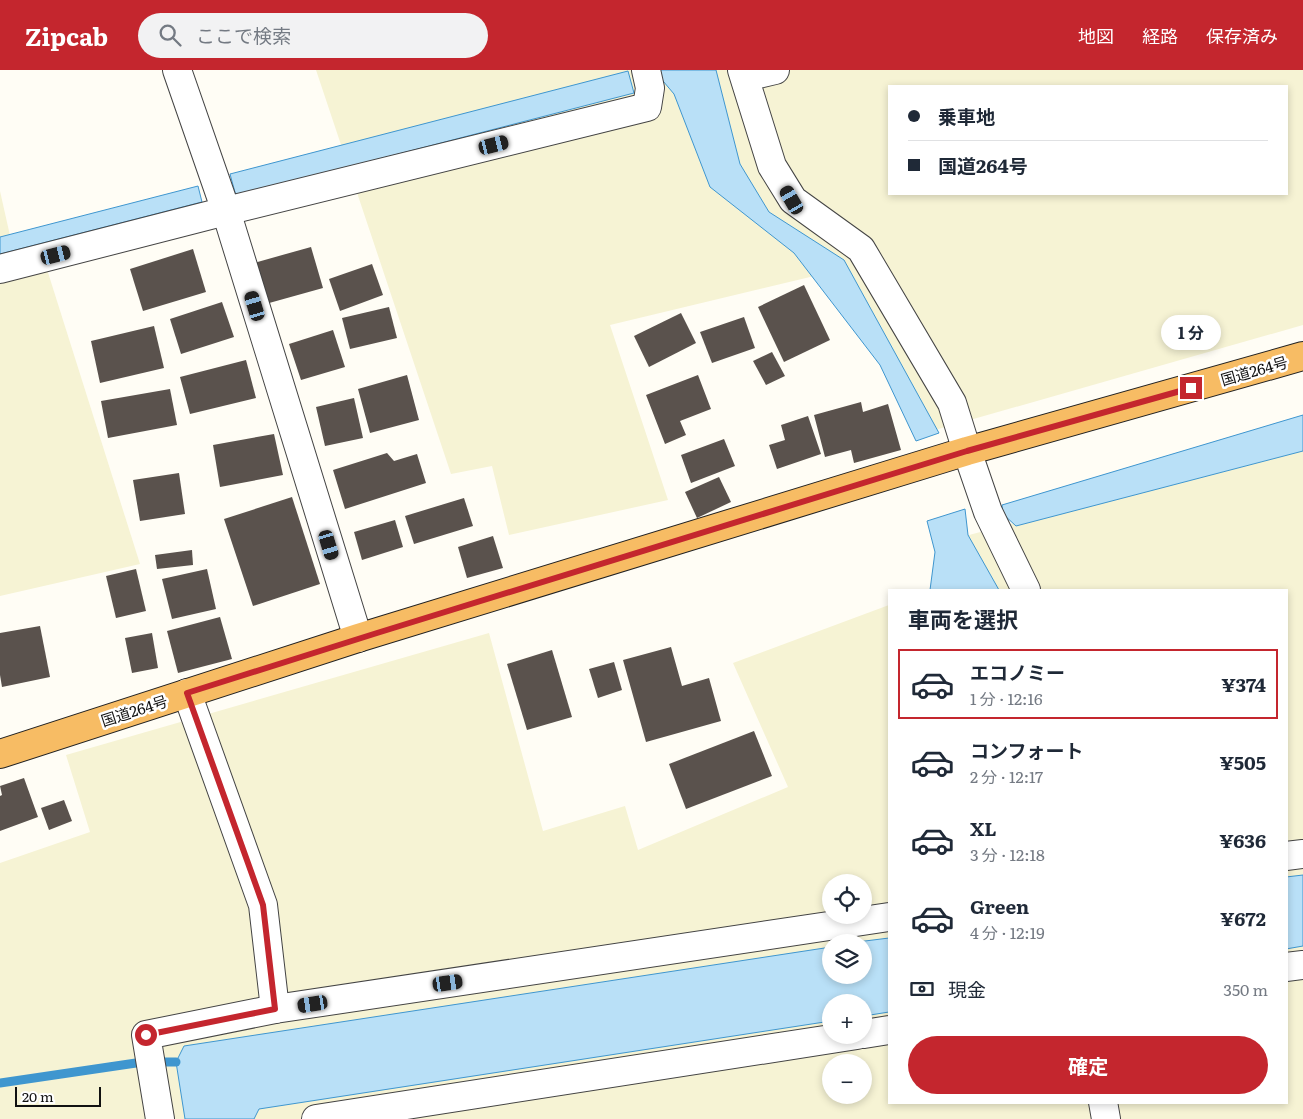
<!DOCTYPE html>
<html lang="ja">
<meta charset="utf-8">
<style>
body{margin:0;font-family:Literata,"Noto Sans JP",serif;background:#f2f2f3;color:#1f2937;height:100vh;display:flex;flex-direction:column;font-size:19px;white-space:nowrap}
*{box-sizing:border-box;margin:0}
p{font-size:16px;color:#747a83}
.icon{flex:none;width:28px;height:28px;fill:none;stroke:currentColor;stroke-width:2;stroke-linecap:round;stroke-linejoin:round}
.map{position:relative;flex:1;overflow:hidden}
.sheet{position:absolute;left:888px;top:519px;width:400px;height:515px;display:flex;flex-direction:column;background:#fff;border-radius:0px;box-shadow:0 2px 8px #0003}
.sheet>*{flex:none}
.hud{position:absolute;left:888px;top:15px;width:400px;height:110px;border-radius:0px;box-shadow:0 2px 8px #0003;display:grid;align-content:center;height:110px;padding:0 20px;background:#fff}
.fabs{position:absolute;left:822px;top:804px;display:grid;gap:10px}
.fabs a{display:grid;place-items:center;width:50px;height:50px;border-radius:50%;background:#fff;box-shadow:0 2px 8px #0003;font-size:25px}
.scale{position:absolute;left:15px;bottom:12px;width:86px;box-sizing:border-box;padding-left:5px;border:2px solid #111;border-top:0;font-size:14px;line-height:18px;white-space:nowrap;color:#111;-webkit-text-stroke:4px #fff;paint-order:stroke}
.end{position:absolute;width:22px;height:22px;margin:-11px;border:6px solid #c4262e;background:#fff;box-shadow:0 0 0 2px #fff}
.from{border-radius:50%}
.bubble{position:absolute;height:35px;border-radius:18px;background:#fff;box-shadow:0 2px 8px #0003;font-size:16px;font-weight:700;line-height:35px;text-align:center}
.car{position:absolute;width:15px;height:30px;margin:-15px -8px;border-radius:6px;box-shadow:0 0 4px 1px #0007;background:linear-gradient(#222 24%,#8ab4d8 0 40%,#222 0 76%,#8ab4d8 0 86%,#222 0)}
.hud b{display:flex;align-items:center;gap:18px;height:48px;font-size:19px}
.hud b+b{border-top:1px solid #e0e1e3}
.hud i{width:12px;height:12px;background:#1f2937}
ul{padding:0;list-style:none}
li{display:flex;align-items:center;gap:15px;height:70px;margin:0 10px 8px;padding:0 10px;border:2px solid transparent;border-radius:0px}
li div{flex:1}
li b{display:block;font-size:19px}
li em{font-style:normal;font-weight:700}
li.current{border-color:#c4262e}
li>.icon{width:45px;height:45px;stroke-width:1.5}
h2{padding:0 20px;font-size:22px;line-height:60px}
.pay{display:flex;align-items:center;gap:12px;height:55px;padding:0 20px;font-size:19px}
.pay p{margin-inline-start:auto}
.action{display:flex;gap:10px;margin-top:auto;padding:10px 20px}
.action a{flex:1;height:58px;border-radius:30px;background:#c4262e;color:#fff;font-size:20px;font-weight:700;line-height:58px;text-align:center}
header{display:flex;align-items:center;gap:30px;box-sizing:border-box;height:70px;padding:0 25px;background:#c4262e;color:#fff}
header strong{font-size:24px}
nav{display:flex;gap:28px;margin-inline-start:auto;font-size:18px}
.search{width:350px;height:45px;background:#f2f2f3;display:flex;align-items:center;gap:12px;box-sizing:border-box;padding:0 18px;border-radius:28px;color:#747a83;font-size:19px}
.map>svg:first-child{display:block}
</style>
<header>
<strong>Zipcab</strong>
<div class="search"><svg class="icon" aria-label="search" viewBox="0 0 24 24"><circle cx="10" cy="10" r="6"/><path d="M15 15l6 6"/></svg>ここで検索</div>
<nav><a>地図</a><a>経路</a><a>保存済み</a></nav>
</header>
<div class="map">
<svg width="1303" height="1049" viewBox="0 0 1303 1049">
<rect width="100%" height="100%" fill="#fffdf5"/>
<g fill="#f6f3d4" fill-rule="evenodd">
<path d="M316 0H1303V255L928 362 831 202 610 255 668 430 509 465 492 396 451 404ZM889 16H1286V124H889Z"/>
<polygon points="0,121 13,179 39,174 140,494 0,526"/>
<path d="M1303 376V1049H0V793L90 762 66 685 489 563 543 761 625 736 638 780 788 717 733 593 889 535V1032H1286V520H929L944 514 939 473ZM831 812H864V845H831ZM831 872H864V905H831ZM831 932H864V965H831ZM831 992H864V1025H831Z"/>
</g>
<g fill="#b9e0f7" stroke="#3f96cf">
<polygon points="658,0 716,0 740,94 769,142 844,190 939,363 916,371 880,295 794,183 710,117 674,24 658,5"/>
<polygon points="628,1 634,23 236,126 230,104"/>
<polygon points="198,116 202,132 0,184 0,167"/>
<polygon points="1303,345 1303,381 1016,456 1003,444 1002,435"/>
<polygon points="965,439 968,465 999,520 930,520 935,482 927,451"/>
<polygon points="1303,805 1303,876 1286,879 1286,807"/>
<polygon points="889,868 889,942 864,946 864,932 831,932 831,951 259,1039 254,1049 185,1049 176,992 184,976 831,877 831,905 864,905 864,872 857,872"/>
</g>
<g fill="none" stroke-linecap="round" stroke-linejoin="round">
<g stroke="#3f96cf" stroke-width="9">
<polyline points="164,992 176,992"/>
<polyline points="0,1013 136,993"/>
</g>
</g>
<g fill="#5a524d">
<polygon points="311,177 323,218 262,235 250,194"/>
<polygon points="193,179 206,222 143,241 130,199"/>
<polygon points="372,194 383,225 340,241 329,209"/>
<polygon points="804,215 830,270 784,292 758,237"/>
<polygon points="222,232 234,267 181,284 170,249"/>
<polygon points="389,237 397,268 350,279 342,248"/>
<polygon points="681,243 696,273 649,297 634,266"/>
<polygon points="744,247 755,278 712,293 700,262"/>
<polygon points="154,256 164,298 100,313 91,271"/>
<polygon points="333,260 345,297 301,310 289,274"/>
<polygon points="772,282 785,306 766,315 753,291"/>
<polygon points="246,290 256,328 190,344 180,307"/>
<polygon points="407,305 419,350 370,363 358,319"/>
<polygon points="698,305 711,339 680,351 686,365 665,374 646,325"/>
<polygon points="170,319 177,355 108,368 101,331"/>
<polygon points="354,328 363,368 325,376 316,337"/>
<polygon points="861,332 863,342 888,334 901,380 854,393 851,380 825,387 814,345"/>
<polygon points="808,346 821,384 777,399 769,375 785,370 781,355"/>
<polygon points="274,364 283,405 220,417 213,375"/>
<polygon points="724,369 735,396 691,413 681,385"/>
<polygon points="387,383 394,391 417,384 426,413 345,439 333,400"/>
<polygon points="179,403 185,444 140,451 133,410"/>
<polygon points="719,407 731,432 697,448 685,422"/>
<polygon points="292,427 320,514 253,536 224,449"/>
<polygon points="464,428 473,456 414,474 405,446"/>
<polygon points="395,450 403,477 362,490 354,462"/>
<polygon points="493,466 503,498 467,508 458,477"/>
<polygon points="192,480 193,495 157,499 155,485"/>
<polygon points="136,499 146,541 116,548 106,506"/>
<polygon points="207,499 216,539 172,549 162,509"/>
<polygon points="220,547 232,589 178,603 167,561"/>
<polygon points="40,556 50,607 2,617 0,605 0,563"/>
<polygon points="152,563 158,598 132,603 125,568"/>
<polygon points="671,577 682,616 709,608 721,651 646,672 623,590"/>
<polygon points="552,580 572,647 527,660 507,594"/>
<polygon points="614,592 622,620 598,628 589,599"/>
<polygon points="754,661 772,706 686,739 669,694"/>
<polygon points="24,708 38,747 0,761 0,726 2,725 0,716"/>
<polygon points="64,730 72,751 49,760 41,738"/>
</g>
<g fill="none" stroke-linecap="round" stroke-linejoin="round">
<defs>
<g id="minor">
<polyline points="177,0 226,141 358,568"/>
<polyline points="742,0 772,96 793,130 861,179 952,333 967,381 988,442 1026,520"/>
<polyline points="745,7 775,0"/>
<polyline points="0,199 226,141 647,37 650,18 646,0"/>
<polyline points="187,623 263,835 275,939"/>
<polyline points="1286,786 1303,784"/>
<polyline points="1286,897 1303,895"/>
<polyline points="864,964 889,960"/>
<polyline points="1103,1032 1106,1049"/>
<polyline points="160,1049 146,965 275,939 889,847"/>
<polyline points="316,1049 857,965"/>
</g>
<polyline id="trunk" points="0,684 358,568 967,381 1303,286"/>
</defs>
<use href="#minor" stroke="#444" stroke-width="30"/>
<use href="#trunk" stroke="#222" stroke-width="30"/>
<use href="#minor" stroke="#fff" stroke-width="28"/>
<use href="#trunk" stroke="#f7bc64" stroke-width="28"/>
</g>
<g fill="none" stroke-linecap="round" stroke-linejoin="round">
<polyline stroke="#c4262e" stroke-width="6" points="146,965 275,939 263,835 187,623 377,563 967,381 1191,318"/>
</g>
<g text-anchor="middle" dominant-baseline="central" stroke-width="5" stroke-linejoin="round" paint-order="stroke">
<g font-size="15" fill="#111" stroke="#fff">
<text transform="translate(1254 300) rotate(-16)">国道264号</text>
<text transform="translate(134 640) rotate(-18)">国道264号</text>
</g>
</g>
</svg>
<div class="fabs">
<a><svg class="icon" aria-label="locate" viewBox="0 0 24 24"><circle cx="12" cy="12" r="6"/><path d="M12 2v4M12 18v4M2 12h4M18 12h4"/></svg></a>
<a><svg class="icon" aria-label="layers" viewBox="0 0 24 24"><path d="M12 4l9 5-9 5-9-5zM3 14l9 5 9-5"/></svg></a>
<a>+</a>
<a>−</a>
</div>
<div class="scale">20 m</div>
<i class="end from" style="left:146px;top:965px"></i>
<i class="end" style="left:1191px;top:318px"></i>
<div class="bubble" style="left:1161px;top:245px;width:60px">1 分</div>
<i class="car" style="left:494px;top:75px;rotate:76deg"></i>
<i class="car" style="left:792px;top:130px;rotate:330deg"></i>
<i class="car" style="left:56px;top:185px;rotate:76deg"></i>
<i class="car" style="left:255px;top:236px;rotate:343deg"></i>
<i class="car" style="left:329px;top:475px;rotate:163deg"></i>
<i class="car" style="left:448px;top:913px;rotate:82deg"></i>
<i class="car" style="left:313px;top:934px;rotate:261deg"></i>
<div class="hud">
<b><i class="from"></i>乗車地</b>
<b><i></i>国道264号</b>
</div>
<section class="sheet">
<h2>車両を選択</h2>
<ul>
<li class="current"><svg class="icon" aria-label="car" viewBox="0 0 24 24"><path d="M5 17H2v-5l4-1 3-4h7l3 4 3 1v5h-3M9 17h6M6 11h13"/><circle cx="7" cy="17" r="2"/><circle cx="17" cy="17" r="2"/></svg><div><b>エコノミー</b><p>1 分 · 12:16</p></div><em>¥374</em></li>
<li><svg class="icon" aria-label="car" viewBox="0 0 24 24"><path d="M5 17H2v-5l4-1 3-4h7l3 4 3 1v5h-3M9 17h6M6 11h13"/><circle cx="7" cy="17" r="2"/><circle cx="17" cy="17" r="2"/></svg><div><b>コンフォート</b><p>2 分 · 12:17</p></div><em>¥505</em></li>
<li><svg class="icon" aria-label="car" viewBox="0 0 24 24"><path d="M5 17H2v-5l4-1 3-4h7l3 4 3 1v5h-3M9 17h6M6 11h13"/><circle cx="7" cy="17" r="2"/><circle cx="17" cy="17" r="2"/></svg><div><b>XL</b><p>3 分 · 12:18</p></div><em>¥636</em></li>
<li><svg class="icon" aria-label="car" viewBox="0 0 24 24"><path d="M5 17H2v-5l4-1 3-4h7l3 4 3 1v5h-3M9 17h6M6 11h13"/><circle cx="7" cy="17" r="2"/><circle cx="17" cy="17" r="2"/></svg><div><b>Green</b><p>4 分 · 12:19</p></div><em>¥672</em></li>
</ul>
<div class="pay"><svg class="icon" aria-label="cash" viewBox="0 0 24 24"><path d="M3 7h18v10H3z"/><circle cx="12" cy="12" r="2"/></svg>現金<p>350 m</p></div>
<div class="action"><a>確定</a></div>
</section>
</div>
